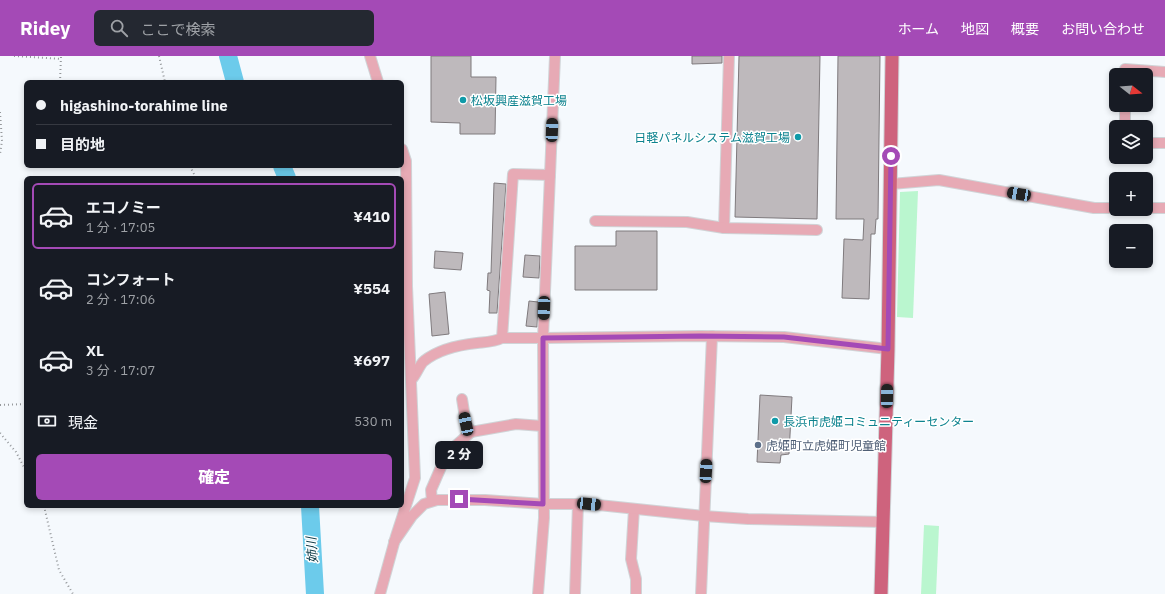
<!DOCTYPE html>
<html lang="ja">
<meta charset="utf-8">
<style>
body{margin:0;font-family:"IBM Plex Sans","Noto Sans JP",sans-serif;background:#242831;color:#f1f3f6;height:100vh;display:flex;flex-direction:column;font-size:15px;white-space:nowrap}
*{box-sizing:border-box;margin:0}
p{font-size:13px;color:#9ea1a6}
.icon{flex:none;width:22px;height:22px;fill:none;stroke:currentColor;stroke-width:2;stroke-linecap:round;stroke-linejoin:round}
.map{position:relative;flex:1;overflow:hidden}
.side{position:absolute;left:24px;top:120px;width:380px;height:332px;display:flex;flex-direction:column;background:#171b24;border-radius:6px;box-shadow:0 2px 6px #0003}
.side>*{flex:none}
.banner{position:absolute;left:24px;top:24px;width:380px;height:88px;border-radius:6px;box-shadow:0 2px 6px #0003;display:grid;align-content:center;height:88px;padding:0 12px;background:#171b24}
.needle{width:26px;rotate:107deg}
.tools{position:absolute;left:1109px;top:12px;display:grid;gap:8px}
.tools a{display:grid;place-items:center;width:44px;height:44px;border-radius:6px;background:#171b24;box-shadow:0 2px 6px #0003;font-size:20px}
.end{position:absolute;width:18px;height:18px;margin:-9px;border:5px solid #a44ab6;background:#fff;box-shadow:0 0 0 2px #fff}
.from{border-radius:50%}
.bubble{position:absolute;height:28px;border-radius:6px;background:#171b24;box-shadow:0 2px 6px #0003;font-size:13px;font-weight:800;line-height:28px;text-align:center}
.car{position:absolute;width:12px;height:24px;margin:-12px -6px;border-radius:5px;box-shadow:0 0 3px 1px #0007;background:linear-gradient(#222 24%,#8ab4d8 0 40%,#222 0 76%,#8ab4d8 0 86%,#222 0)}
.banner b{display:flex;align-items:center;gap:14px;height:38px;font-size:15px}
.banner b+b{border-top:1px solid #363941}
.banner i{width:10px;height:10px;background:#f1f3f6}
ul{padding:7px 0 0;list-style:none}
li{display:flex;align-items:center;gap:12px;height:66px;margin:0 8px 6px;padding:0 4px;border:2px solid transparent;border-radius:6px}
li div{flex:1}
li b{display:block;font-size:15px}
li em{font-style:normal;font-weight:800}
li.selected{border-color:#a44ab6}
li>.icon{width:36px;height:36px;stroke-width:1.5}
.pay{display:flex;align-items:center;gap:10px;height:44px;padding:0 12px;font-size:15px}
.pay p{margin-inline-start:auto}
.button{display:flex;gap:8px;margin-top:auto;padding:8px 12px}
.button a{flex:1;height:46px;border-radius:6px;background:#a44ab6;color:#fff;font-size:16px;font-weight:800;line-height:46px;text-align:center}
header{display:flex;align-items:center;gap:24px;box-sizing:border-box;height:56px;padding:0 20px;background:#a44ab6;color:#fff}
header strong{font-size:19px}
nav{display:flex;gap:22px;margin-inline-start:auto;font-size:14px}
.search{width:280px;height:36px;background:#242831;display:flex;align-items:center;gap:10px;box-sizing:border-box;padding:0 14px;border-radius:6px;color:#9ea1a6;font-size:15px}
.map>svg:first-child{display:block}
</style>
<header>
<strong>Ridey</strong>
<div class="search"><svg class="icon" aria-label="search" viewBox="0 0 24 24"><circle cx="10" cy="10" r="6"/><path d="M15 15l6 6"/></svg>ここで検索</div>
<nav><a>ホーム</a><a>地図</a><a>概要</a><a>お問い合わせ</a></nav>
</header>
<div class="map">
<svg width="1165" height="538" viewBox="0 0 1165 538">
<rect width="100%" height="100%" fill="#f5f9fd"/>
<g fill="#baf6cf">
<polygon points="918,135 913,262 897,261 900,136"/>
<polygon points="924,469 939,470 936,538 921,538"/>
</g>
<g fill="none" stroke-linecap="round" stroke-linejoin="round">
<g stroke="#6ccbeb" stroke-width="18">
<polyline points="228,0 235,26"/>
<polyline points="282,110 287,122"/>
<polyline points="310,450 315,538"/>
</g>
</g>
<g fill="#beb9bc" stroke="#7f7a7d">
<polygon points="431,0 471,0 471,21 496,21 495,78 460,78 460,67 431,66"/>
<polygon points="692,0 722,0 722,7 692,8"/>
<polygon points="739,0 820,0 817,163 735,161"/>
<polygon points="838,0 880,0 878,163 876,163 875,178 871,178 869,243 842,242 844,183 863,184 864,163 836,163"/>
<polygon points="494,127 506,128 497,257 489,257 490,235 487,234 488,217 491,217"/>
<polygon points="616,175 657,175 657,234 575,234 575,190 616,190"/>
<polygon points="435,195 463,197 461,214 434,212"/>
<polygon points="525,199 540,200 539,222 523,221"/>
<polygon points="445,236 449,278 432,280 429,238"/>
<polygon points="529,245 538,246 537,271 526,270"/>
<polygon points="760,339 792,341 789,398 781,399 780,407 757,406"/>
</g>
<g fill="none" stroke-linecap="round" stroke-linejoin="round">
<defs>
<g id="minor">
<polyline points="370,0 378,26"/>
<polyline points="729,0 724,172 817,174"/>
<polyline points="1125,19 1125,13 1165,16"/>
<polyline points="1125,71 1125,49"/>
<polyline points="1146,87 1165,87"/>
<polyline points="891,128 939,124 1094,152 1116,152"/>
<polyline points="1146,152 1165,152"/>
<polyline points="595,165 687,166 724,172"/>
<polyline points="502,282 543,282 550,119"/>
<path d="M412 323C416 319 420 308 424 305 439 293 458 289 477 287 486 286 494 286 502 282L513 118 550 119 555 0"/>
<polyline points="462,343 466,368 471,376 516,368 542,370"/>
<polyline points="432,445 431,434 445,402 452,393 471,376"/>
<polyline points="634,453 631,503 636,523 636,538"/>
<polyline points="394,486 412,460 424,448 437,444 485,444 543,448 589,448 704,460 748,463 884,466"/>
<polyline points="380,538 396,480 415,422 407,230 406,105 402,93"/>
<polyline points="538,538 544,462 543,282 700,280 784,281 888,293"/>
<polyline points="575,538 578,448"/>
<polyline points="701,538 712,280"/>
</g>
<polyline id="major" points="881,538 888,293 892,0"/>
</defs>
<use href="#minor" stroke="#d0d4d7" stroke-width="12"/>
<use href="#major" stroke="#d0d4d7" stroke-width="15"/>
<g stroke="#95989b" stroke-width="2" stroke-dasharray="1 3" stroke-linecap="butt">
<polyline points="14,0 61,3"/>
<polyline points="159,0 165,26"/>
<polyline points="60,26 61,0"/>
<polyline points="0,56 2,85 0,98"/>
<polyline points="190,110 196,122"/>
<polyline points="0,349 26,348"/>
<polyline points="0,377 16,396 26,415"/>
<polyline points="44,450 59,514 73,538"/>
</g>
<use href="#minor" stroke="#e7aab5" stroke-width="10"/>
<use href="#major" stroke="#ce637d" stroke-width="13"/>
</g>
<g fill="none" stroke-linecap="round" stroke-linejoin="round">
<polyline stroke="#a44ab6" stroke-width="5" points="459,443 543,448 543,282 700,280 784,281 888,293 891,100"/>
</g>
<g fill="#0f9aa8" stroke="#fff" stroke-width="1.5">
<circle cx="463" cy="44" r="4"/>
<circle cx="798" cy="81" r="4"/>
<circle cx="775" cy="365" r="4"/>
</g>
<circle fill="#5c6f8a" stroke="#fff" stroke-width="1.5" cx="758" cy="389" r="4"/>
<g text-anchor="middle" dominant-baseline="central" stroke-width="3" stroke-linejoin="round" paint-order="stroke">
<g font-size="12" fill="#0d838f" stroke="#fff" text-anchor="start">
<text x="471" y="44">松坂興産滋賀工場</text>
<text x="790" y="81" text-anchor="end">日軽パネルシステム滋賀工場</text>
<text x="783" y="365">長浜市虎姫コミュニティーセンター</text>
</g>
<g font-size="12" fill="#4e5e75" stroke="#fff" text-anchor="start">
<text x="766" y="389">虎姫町立虎姫町児童館</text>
</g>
<g font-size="13" font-style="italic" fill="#073643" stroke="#fff">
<text transform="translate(312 494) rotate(-94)">姉川</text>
</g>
</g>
</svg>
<div class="tools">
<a><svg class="needle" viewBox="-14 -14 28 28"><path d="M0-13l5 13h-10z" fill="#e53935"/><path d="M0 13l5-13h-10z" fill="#9ea1a6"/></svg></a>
<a><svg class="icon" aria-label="layers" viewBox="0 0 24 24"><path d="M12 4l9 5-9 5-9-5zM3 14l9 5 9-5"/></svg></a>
<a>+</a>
<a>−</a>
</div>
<i class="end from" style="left:891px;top:100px"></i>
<i class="end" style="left:459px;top:443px"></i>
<div class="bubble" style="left:435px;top:385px;width:48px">2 分</div>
<i class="car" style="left:552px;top:74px;rotate:2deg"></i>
<i class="car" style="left:1019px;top:138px;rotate:280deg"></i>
<i class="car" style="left:544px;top:252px;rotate:182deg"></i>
<i class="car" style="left:887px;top:340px;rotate:1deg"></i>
<i class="car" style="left:466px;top:368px;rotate:348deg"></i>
<i class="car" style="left:706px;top:415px;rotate:3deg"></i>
<i class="car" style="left:589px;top:448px;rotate:96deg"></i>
<div class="banner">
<b><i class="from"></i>higashino-torahime line</b>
<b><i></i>目的地</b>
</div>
<section class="side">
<ul>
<li class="selected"><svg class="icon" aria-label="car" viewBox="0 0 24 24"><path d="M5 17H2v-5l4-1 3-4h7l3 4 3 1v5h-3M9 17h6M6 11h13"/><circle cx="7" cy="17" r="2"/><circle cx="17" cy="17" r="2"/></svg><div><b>エコノミー</b><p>1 分 · 17:05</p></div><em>¥410</em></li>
<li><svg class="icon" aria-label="car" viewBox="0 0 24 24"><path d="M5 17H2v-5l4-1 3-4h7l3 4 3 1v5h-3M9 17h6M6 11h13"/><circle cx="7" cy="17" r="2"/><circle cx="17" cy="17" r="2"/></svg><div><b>コンフォート</b><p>2 分 · 17:06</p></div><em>¥554</em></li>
<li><svg class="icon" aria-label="car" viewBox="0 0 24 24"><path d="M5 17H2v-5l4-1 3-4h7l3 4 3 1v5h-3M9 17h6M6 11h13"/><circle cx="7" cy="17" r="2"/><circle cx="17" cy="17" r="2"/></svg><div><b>XL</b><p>3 分 · 17:07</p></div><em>¥697</em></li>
</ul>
<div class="pay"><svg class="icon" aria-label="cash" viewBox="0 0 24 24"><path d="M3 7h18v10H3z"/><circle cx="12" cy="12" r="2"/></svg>現金<p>530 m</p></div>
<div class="button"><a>確定</a></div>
</section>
</div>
